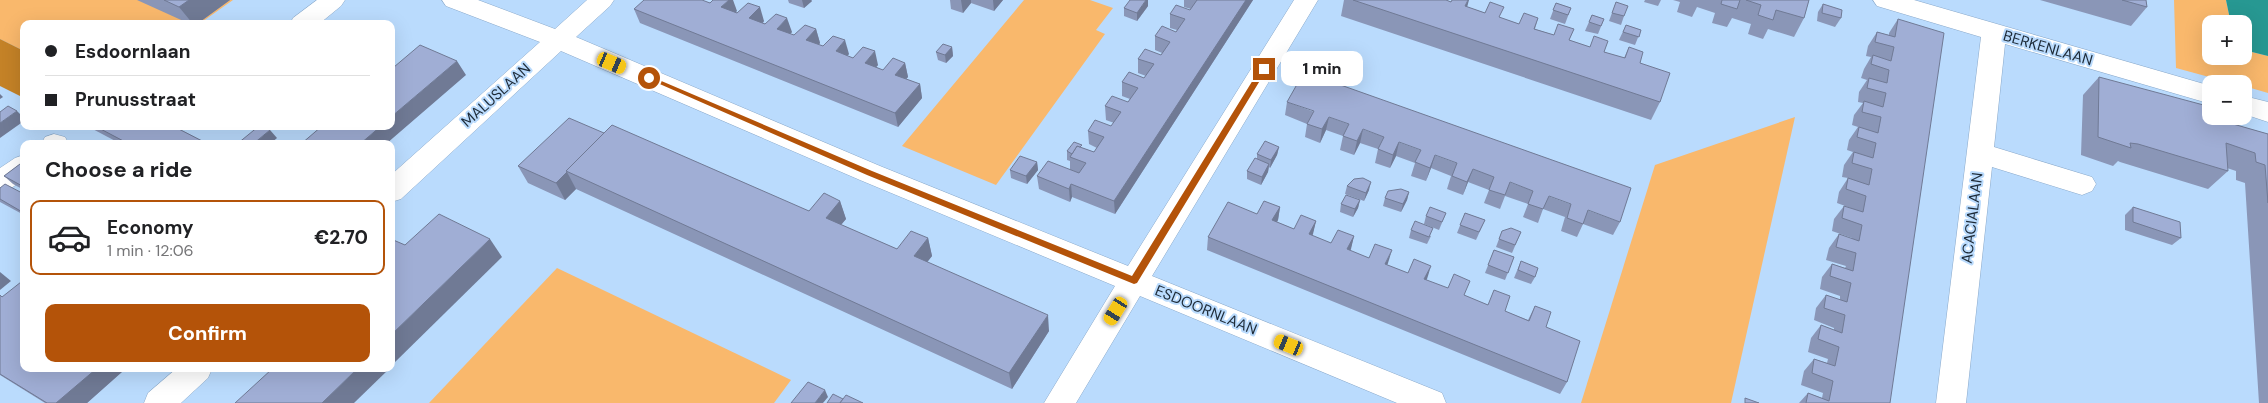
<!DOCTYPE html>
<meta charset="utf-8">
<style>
body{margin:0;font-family:"DM Sans",sans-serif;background:#f6f6f6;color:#202124;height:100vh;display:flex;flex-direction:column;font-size:19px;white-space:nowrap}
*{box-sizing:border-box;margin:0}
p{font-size:16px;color:#757577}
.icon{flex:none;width:28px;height:28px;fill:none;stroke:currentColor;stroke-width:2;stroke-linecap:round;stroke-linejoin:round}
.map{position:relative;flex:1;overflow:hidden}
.side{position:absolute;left:20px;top:140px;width:375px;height:232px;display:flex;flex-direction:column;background:#fff;border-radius:10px;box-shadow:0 5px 20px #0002}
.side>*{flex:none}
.top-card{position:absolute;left:20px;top:20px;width:375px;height:110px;border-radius:10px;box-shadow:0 5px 20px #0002;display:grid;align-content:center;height:110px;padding:0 25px;background:#fff}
.buttons{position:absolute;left:2202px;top:15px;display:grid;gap:10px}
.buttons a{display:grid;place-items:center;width:50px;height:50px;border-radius:10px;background:#fff;box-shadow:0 5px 20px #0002;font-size:25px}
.end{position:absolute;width:22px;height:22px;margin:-11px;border:6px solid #b45309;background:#fff;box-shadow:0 0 0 2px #fff}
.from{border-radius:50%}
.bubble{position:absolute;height:35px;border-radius:10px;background:#fff;box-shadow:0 5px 20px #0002;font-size:16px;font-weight:800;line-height:35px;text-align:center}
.car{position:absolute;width:15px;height:30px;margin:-15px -8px;border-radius:6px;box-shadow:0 0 4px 1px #0007;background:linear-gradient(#f5c518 24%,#345 0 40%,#f5c518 0 76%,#345 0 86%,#f5c518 0)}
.top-card b{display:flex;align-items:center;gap:18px;height:48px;font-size:19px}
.top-card b+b{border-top:1px solid #e0e0e0}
.top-card i{width:12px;height:12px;background:#202124}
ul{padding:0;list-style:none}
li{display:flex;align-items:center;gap:15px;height:75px;margin:0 10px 8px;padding:0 15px;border:2px solid #e0e0e0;border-radius:10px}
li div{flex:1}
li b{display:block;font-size:19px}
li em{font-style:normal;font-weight:800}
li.active{border-color:#b45309}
li>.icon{width:45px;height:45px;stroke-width:1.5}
h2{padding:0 25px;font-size:22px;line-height:60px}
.cta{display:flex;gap:10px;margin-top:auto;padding:10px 25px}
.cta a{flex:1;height:58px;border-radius:10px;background:#b45309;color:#fff;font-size:20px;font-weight:800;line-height:58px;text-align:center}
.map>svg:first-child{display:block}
</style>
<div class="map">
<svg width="2268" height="403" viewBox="0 0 2268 403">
<rect width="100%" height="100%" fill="#badbfd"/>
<g fill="#f9b86c">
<polygon points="0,0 233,0 199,24 24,24 24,51 0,39"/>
<polygon points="1024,0 1090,0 1113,8 1096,30 1105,34 996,185 902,146"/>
<polygon points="2174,0 2226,0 2231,24 2211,24 2211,56 2244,56 2244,50 2268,56 2268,93 2244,86 2244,84 2235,84 2176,68"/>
<polygon points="1795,117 1731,403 1581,403 1655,165"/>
<polygon points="557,268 791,380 774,403 429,403"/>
</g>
<polygon fill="#c48227" points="0,39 24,51 24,98 0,86"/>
<polygon fill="#279892" points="2226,0 2268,0 2268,56 2244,50 2244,24 2231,24"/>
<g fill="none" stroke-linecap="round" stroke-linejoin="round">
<defs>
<g id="minor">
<polygon points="317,0 345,0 341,6 319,24 290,24 293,18"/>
<polygon points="442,0 478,0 555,29 587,0 614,0 610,6 576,37 880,166 1128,266 1294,0 1318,0 1152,276 1442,393 1446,403 1397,403 1140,296 1076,403 1044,403 1115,286 860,180 561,51 401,199 391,202 391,175 540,42 446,6"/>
<polygon points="1873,0 1914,0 2211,86 2211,104 2005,44 1994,147 2092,177 2096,184 2092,191 2082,195 1992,167 1966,403 1936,403 1981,37 1877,6"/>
<polygon points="2244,96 2268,102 2268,122 2244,114"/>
<polygon points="54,134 65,137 69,144 41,144 45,137"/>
<polygon points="24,155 24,179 10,189 0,193 0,168 15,158"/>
<polygon points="176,369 212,369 208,378 181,403 144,403 148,393"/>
</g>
</defs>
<use href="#minor" stroke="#8aa9ca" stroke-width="1"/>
<use href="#minor" fill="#fff" fill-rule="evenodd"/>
</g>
<g fill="#8a96b7">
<polygon points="137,0 230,0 197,24 190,24"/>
<polygon points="788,0 811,0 812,1 804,8 789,3"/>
<polygon points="950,0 1003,0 994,11 971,3 963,13 951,9"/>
<polygon points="1184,0 1253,0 1115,214 1072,197 1070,202 1039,189 1037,176 1070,169 1070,161 1067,160 1067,151 1082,148 1094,152 1097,148 1089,144 1088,131 1111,126 1114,123 1106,120 1105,106 1128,102 1130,99 1122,96 1122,82 1144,78 1146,76 1138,73 1138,59 1161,55 1162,53 1155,50 1155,36 1176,32 1177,30 1170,28 1170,14 1190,10 1191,9 1184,7"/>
<polygon points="1344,0 1446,0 1519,24 1538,18 1535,29 1554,35 1574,29 1569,40 1604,52 1624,58 1629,47 1640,63 1660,102 1651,120 1341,16"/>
<polygon points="1645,0 1661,0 1658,6 1644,2"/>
<polygon points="1673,0 1809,0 1804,18 1794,37 1768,29 1763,39 1748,34 1751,24 1732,18 1727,27 1712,23 1715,13 1697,7 1692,17 1677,12 1680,2"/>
<polygon points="2040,0 2146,0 2147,7 2131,26"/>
<polygon points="707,2 737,11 735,12 764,21 763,23 792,32 790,34 794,35 816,29 820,43 819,45 849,54 847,56 853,58 878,65 876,67 883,70 905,63 908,77 906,79 920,84 922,98 898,127 640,23 634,9"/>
<polygon points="1616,2 1624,16 1621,25 1609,21"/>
<polygon points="1556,3 1571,8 1565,24 1550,19"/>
<polygon points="1823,4 1841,18 1835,27 1817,21 1818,12"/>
<polygon points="1148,6 1137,21 1124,16 1124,8"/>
<polygon points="1592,15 1604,19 1598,34 1585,31"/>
<polygon points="1898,19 1890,403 1799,403 1808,393 1822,398 1823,393 1801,385 1804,371 1814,359 1827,363 1828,359 1808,352 1811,338 1821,325 1834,330 1834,328 1814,320 1816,308 1826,295 1840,300 1840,296 1820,289 1822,277 1832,264 1845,268 1846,266 1826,260 1829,248 1839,234 1851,239 1852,238 1832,231 1834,219 1844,206 1856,210 1837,203 1839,192 1848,178 1842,177 1844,165 1853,152 1847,150 1849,140 1858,127 1852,125 1854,115 1863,103 1858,102 1859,92 1867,80 1861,78 1864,69 1871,57 1866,56 1868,46 1877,32 1889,35 1889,33"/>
<polygon points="1626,25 1641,30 1635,45 1619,40"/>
<polygon points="952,47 953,56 946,63 938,60 936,52"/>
<polygon points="2099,77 2233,124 2268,134 2268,403 2259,403 2245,183 2236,180 2236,171 2227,168 2228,171 2208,189 2120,162 2118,161 2113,166 2081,155 2083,95"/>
<polygon points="1287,102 1620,222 1613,235 1583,224 1577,237 1561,231 1565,217 1543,209 1538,223 1523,217 1528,204 1505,196 1500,209 1484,203 1489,190 1468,182 1463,195 1447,189 1451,176 1431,168 1426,181 1411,176 1415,163 1396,156 1390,168 1375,163 1378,149 1360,143 1354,155 1340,150 1343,136 1326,130 1320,143 1305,137 1307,124 1285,115"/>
<polygon points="87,126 173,126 208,144 121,144"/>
<polygon points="604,133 809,211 840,201 846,219 841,225 897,249 928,238 932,256 927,262 1049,331 1012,389 576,189 565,200 528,183 518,166"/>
<polygon points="1279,147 1277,155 1270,168 1269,167 1268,172 1261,185 1247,179 1247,171 1257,159 1257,154"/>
<polygon points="24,161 24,190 13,184 4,176"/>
<polygon points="1037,162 1038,170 1027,184 1011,178 1010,170"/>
<polygon points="1347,186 1369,190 1364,201 1345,194"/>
<polygon points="0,188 24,194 24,215 0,202"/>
<polygon points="1409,192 1407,200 1401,212 1383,206 1385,198"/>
<polygon points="1360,200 1358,208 1353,217 1340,212 1341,204"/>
<polygon points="1280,207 1278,220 1277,222 1294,229 1316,221 1312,236 1331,243 1354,236 1350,251 1369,258 1388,263 1387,265 1488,305 1528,320 1535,306 1546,327 1567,382 1560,394 1207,250 1208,237 1257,214"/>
<polygon points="2133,207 2181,238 2172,245 2125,230 2125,215"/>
<polygon points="1446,213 1439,230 1424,224 1426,216"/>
<polygon points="1465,213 1485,220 1476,240 1457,233"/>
<polygon points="1411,230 1431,236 1427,244 1409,238"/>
<polygon points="1502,231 1521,232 1512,253 1496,247"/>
<polygon points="1494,250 1514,257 1505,280 1485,273"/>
<polygon points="1521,261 1535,277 1531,284 1514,278"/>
<polygon points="0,295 2,297 24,369 123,371 87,403 45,403 0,375"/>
</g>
<g fill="#707a95">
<polygon points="189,0 230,0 197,24 193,24 179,7"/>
<polygon points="729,0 733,0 737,11 726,21 721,7"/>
<polygon points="802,0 811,0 812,1 804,8"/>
<polygon points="961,0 971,0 971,3 963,13"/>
<polygon points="993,0 1003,0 994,11"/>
<polygon points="1146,0 1148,0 1148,6 1137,21 1137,13"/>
<polygon points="1246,0 1253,0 1115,214 1114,201"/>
<polygon points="1468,0 1469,0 1465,15 1465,6"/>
<polygon points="760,7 764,21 754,32 749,18"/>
<polygon points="787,18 792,32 782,43 777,29"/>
<polygon points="816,29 820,43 810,54 806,40"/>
<polygon points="845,40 849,54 839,65 836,51"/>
<polygon points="952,47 953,56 946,63 945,55"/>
<polygon points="875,51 878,65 868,77 865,63"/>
<polygon points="457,61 466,75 386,144 360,144 381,126 391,126 391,117"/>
<polygon points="905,63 908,77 898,88 895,75"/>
<polygon points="920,84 922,98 898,127 895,113"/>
<polygon points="0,94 3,97 0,99"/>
<polygon points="17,111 24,118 24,121 0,138 0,123"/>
<polygon points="1329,117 1326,130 1320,143 1322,129"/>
<polygon points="1363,129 1360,143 1354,155 1357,141"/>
<polygon points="270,130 277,138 270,144 253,144"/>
<polygon points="1399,142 1396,156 1390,168 1393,155"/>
<polygon points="1279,147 1277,155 1270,168 1271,160"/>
<polygon points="1435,155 1431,168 1426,181 1430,168"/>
<polygon points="1037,162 1038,170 1027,184 1026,176"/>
<polygon points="1269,164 1268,172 1261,185 1262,177"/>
<polygon points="1473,169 1463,195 1467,182"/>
<polygon points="567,172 576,189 565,200 556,183"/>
<polygon points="1371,182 1369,190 1364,201 1366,193"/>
<polygon points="1071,184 1072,197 1070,202 1069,189"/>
<polygon points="1409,192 1407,200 1401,212 1403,204"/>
<polygon points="1360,200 1358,208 1353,217 1355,209"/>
<polygon points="840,201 846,219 831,236 826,218"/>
<polygon points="1280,207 1278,220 1270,233 1272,220"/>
<polygon points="1316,221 1313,234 1306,248 1309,234"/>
<polygon points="1354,236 1351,249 1344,263 1347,249"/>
<polygon points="928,238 932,256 918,274 914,256"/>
<polygon points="490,239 502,257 391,366 391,335"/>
<polygon points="1392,250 1388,263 1381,277 1385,264"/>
<polygon points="1431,266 1427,279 1420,292 1424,279"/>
<polygon points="0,272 11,281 0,290"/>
<polygon points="1048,315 1049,331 1012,389 1009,373"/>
<polygon points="96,369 120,369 123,371 87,403 56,403"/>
<polygon points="357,369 389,369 354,403 322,403"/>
<polygon points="825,390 828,397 823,403 815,403"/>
</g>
<g fill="#a0aed5" stroke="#707a95">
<polygon points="164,0 189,0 179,7"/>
<polygon points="644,0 702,0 710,3 713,0 729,0 721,7 737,13 748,3 760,7 749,18 765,24 776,14 787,18 777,29 794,35 805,25 816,29 806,40 823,46 833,36 845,40 836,51 853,58 863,47 875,51 865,63 883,70 893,58 905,63 895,75 920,84 895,113 634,9"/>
<polygon points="1130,0 1146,0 1137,13 1124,8"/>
<polygon points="1197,0 1246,0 1114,201 1071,184 1069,189 1037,176 1048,161 1079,173 1086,163 1070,157 1077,146 1094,152 1104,137 1088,131 1095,120 1111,126 1121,112 1105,106 1112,96 1128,102 1138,88 1122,82 1129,72 1144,78 1154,64 1138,59 1145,49 1161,55 1170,42 1155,36 1162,26 1176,32 1185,19 1170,14 1176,5 1190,10"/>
<polygon points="1353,0 1446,0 1451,2 1452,0 1468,0 1465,6 1485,13 1490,2 1504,7 1499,17 1519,24 1524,13 1538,18 1534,29 1554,35 1558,24 1574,29 1569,40 1590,47 1594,36 1608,41 1604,52 1625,58 1629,47 1643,52 1640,63 1670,73 1660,102"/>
<polygon points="1722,0 1740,0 1737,9 1721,4"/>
<polygon points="1746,0 1809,0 1804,18 1776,10 1773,20 1758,15 1761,5"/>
<polygon points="2122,0 2146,0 2147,7"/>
<polygon points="1616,2 1628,6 1624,16 1612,13"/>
<polygon points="1556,3 1571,8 1568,15 1553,10"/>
<polygon points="1823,4 1842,10 1841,18 1822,13"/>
<polygon points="1592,15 1604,19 1601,26 1589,22"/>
<polygon points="1898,19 1944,33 1890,403 1806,403 1808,393 1829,401 1833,381 1812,373 1814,359 1835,366 1839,347 1818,339 1821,325 1842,333 1845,315 1824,308 1826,295 1847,302 1851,283 1830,276 1832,264 1853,271 1856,253 1836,247 1839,234 1859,241 1862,225 1842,218 1844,206 1863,212 1866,196 1846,189 1848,178 1869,185 1872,169 1852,163 1854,152 1873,158 1876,143 1857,137 1859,127 1878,133 1881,117 1862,112 1864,101 1883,107 1886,93 1867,88 1869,78 1887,83 1889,70 1871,64 1873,55 1891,61 1894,47 1875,42 1877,32 1895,37"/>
<polygon points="1626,25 1641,30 1639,37 1623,32"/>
<polygon points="943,44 952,47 945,55 936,52"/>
<polygon points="420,45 457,61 391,117 391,66 394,67"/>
<polygon points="1304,72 1631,188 1620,222 1588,210 1583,224 1567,218 1571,204 1549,196 1543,209 1528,204 1533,191 1510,182 1505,195 1489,190 1494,177 1473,169 1467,182 1452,176 1457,163 1435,155 1430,168 1415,162 1421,150 1399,142 1393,155 1378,149 1384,137 1363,129 1357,141 1343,136 1349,124 1329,117 1322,129 1307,124 1314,111 1287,102"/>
<polygon points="2099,77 2211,107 2211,116 2232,116 2233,124 2268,134 2268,203 2265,165 2256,162 2255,153 2226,143 2228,171 2138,144 2130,143 2131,148 2098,137"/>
<polygon points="8,106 17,111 0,123 0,112"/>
<polygon points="569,118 604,133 566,171 568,171 556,183 518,166"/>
<polygon points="612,125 809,211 824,193 840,201 826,218 897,249 911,231 928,238 914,256 1048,315 1009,373 566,171"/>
<polygon points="95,126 173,126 208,144 129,144"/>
<polygon points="259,126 262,126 270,130 253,144 237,144"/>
<polygon points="322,126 381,126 360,144 301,144"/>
<polygon points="1265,141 1279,147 1271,160 1257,154"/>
<polygon points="1074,142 1082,145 1080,147 1077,146 1072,154 1067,151"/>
<polygon points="1020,156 1037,162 1026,176 1010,170"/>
<polygon points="1255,158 1269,164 1262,177 1247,171"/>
<polygon points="24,161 24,187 4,176"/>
<polygon points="1363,178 1371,182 1366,193 1347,186 1354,179"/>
<polygon points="5,184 24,194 24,213 0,199 0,188"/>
<polygon points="1401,189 1409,192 1403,204 1385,198 1388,191"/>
<polygon points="1346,195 1360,200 1355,209 1341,204"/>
<polygon points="1264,201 1280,207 1272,220 1294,229 1301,215 1316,221 1309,234 1331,243 1338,230 1354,236 1347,249 1369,258 1375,244 1392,250 1385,264 1408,273 1414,259 1431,266 1424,279 1448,288 1454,274 1470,281 1464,295 1488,305 1494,290 1510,296 1505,311 1529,321 1535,306 1551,312 1546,327 1580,341 1567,382 1208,237 1228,202 1257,214"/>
<polygon points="1430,207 1446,213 1442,222 1426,216"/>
<polygon points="2133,207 2180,222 2181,238 2133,222"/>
<polygon points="1465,213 1485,220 1479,232 1460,225"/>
<polygon points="439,214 490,239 391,335 391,239 405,245"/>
<polygon points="1415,221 1433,228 1429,237 1411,230"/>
<polygon points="1511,228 1521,232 1515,245 1499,239 1502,231"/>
<polygon points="1494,250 1514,257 1508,273 1488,265"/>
<polygon points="1521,261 1538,268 1535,277 1518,270"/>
<polygon points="21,282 24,284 24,369 96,369 56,403 47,403 0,374 0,295 2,297"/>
<polygon points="272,369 357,369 322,403 235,403"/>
<polygon points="808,382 825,390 815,403 791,403"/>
<polygon points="833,394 843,399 840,403 827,403"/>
<polygon points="846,395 863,403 840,403"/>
<polygon points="1745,398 1759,403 1745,403"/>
</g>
<polygon fill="#b45309" points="1261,67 1267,69 1137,283 1134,284 867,175 646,78 652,77 872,171 1132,276"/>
<g text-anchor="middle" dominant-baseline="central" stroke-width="4" stroke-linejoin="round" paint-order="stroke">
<g font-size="15" fill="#1d2a37" stroke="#badbfd">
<text transform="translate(2048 48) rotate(16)">BERKENLAAN</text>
<text transform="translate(496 95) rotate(-42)">MALUSLAAN</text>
<text transform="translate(1972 218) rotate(-83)">ACACIALAAN</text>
<text transform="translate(1206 310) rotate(22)">ESDOORNLAAN</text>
</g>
</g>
</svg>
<div class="buttons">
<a>+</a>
<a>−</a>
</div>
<i class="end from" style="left:649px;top:78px"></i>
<i class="end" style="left:1264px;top:69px"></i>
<div class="bubble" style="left:1281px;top:51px;width:82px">1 min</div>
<i class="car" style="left:612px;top:63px;rotate:113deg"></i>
<i class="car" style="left:1116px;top:311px;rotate:212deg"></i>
<i class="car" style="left:1289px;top:345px;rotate:292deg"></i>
<div class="top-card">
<b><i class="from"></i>Esdoornlaan</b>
<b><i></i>Prunusstraat</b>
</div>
<section class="side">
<h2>Choose a ride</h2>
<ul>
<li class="active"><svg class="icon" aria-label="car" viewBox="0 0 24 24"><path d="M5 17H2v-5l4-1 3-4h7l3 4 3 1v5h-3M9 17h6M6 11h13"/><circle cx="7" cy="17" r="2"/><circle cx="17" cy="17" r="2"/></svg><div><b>Economy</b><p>1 min · 12:06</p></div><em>€2.70</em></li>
</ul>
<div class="cta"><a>Confirm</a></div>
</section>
</div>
